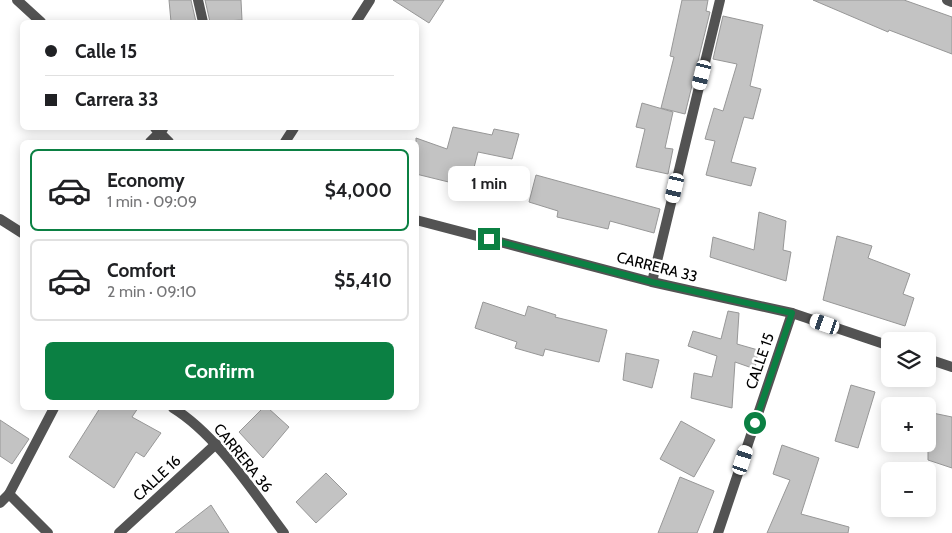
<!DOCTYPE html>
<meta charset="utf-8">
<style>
body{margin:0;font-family:Cabin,sans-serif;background:#f6f6f6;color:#202124;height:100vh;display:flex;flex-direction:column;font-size:19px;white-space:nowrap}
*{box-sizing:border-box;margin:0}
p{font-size:16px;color:#757577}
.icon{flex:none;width:28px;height:28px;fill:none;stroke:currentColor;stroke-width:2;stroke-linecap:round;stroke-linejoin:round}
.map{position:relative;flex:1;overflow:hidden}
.panel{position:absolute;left:20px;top:140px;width:399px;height:270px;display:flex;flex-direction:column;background:#fff;border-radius:8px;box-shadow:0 2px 12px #0003}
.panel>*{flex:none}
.banner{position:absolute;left:20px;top:20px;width:399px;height:110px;border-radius:8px;box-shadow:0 2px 12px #0003;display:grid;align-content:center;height:110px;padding:0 25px;background:#fff}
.fabs{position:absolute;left:881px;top:332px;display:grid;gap:10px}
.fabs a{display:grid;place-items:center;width:55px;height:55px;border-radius:8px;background:#fff;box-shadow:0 2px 12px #0003;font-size:25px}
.end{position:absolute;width:22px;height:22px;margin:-11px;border:6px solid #0b8043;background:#fff;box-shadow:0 0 0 2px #fff}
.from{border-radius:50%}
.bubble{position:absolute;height:35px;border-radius:8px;background:#fff;box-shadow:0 2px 12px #0003;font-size:16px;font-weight:700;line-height:35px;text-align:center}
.car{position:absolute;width:15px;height:30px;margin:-15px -8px;border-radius:6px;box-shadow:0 0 4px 1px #0007;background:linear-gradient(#fff 24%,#345 0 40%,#fff 0 76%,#345 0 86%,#fff 0)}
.banner b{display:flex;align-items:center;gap:18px;height:48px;font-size:19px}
.banner b+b{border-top:1px solid #e0e0e0}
.banner i{width:12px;height:12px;background:#202124}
ul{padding:9px 0 0;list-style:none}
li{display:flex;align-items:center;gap:15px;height:82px;margin:0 10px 8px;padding:0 15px;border:2px solid #e0e0e0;border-radius:8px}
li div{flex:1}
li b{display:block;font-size:19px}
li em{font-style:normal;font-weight:700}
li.on{border-color:#0b8043}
li>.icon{width:45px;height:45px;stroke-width:1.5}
.action{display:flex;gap:10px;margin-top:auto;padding:10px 25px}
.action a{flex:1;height:58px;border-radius:8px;background:#0b8043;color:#fff;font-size:20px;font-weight:700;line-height:58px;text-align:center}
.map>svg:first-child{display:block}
</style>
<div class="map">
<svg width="952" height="533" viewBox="0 0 952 533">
<rect width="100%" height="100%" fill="#fff"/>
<g fill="#c3c3c3" stroke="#979797">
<polygon points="169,0 191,0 196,22 171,22"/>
<polygon points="205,0 241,0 242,20 210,22"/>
<polygon points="393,0 444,0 429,23"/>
<polygon points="682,0 708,0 706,11 710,12 685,114 661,108 674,57 670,56"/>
<polygon points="813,0 904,0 952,17 952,54 889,30 888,32"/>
<polygon points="723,16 763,25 750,86 761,89 753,119 744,117 731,162 756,168 751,186 706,175 715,141 705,139 714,108 723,111 737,64 713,59"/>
<polygon points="642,103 673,112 665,148 673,149 668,174 636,167 645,129 636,127"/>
<polygon points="453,127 492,135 494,129 519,134 512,159 478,152 469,187 416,174 416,138 447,149"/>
<polygon points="536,175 660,209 654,233 610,221 608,229 557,217 558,211 529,202"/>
<polygon points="759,212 786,221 783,250 791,252 786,281 710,257 713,237 754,250"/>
<polygon points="837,236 872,246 868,258 910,274 903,294 914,298 905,326 823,300"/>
<polygon points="483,302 525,316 528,306 556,315 555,317 607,330 599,362 545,349 543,356 515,348 517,342 475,328"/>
<polygon points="728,311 739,313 737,344 758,350 755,369 735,362 732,408 691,398 694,373 712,377 717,356 688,346 693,331 721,339"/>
<polygon points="626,353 659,360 652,388 623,380"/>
<polygon points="851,385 875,392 858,448 835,441"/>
<polygon points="100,408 138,408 132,417 161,433 144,457 136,452 114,488 69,457"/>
<polygon points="263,408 268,408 289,427 263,458 239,432"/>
<polygon points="928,412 952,417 952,468 928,460"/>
<polygon points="0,420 29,439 12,464 0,456"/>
<polygon points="681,421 715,440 694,477 660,459"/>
<polygon points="782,445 819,458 801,514 849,527 848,533 767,533 790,480 773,474"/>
<polygon points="326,473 347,494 316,523 296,502"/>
<polygon points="680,477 714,491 697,533 658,533"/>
<polygon points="211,505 229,533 175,533"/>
</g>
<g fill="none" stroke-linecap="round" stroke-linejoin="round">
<g stroke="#535353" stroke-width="10">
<polyline points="17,0 41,22"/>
<polyline points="198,0 203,22"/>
<polyline points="947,0 952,2"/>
<polyline points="356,22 370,0"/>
<polyline points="155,128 169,142"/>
<polyline points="150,142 163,129"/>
<polyline points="285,142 294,128"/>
<polyline points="0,219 22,233"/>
<polyline points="416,220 652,282 792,313 890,346"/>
<polyline points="652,282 720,0"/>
<polyline points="928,359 952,367"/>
<path d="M173 408C217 435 253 492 284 533"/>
<polyline points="9,494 48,533"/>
<polyline points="0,503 9,494 54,408"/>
<polyline points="119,533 216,444"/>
<polyline points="718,533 792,313"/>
</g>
</g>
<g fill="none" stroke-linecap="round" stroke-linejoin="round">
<polyline stroke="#0b8043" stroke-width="6" points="489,239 652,282 792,313 755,423"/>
</g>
<g text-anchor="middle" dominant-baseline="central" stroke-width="5" stroke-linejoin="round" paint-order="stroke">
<g font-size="15" fill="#000" stroke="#fff">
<text transform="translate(657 267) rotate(14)">CARRERA 33</text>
<text transform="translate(760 361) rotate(-71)">CALLE 15</text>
<text transform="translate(243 458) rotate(51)">CARRERA 36</text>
<text transform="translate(157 478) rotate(-43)">CALLE 16</text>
</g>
</g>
</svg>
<div class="fabs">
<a><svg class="icon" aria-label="layers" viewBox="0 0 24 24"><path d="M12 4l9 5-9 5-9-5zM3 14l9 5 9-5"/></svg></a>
<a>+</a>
<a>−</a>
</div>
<i class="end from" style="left:755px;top:423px"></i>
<i class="end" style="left:489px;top:239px"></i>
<div class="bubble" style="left:448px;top:166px;width:82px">1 min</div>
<i class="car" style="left:702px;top:75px;rotate:194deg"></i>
<i class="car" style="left:675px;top:188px;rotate:193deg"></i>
<i class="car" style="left:825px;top:324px;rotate:289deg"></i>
<i class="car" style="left:743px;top:460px;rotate:18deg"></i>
<div class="banner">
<b><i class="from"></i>Calle 15</b>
<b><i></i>Carrera 33</b>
</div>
<section class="panel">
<ul>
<li class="on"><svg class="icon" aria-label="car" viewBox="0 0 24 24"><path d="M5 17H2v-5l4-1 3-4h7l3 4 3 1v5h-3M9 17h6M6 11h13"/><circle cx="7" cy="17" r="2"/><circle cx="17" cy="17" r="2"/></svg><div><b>Economy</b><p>1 min · 09:09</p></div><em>$4,000</em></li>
<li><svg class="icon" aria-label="car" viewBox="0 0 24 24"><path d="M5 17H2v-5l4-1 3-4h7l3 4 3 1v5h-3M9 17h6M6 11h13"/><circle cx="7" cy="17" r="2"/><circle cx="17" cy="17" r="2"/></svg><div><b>Comfort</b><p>2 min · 09:10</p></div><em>$5,410</em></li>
</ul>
<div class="action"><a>Confirm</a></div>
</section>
</div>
